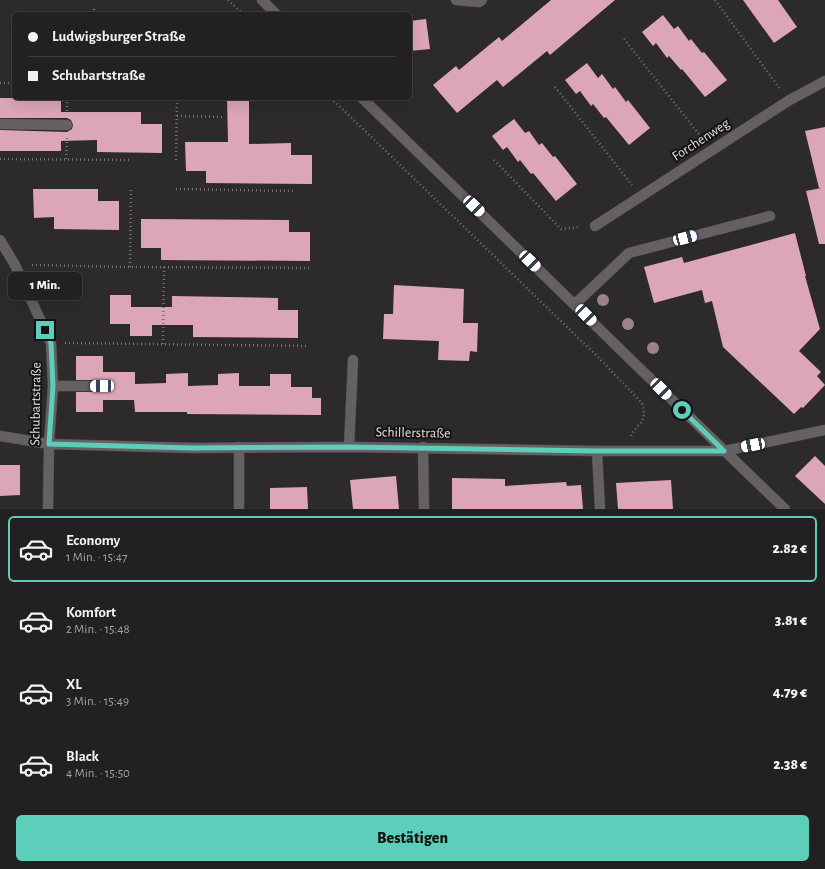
<!DOCTYPE html>
<html lang="de">
<meta charset="utf-8">
<style>
body{margin:0;font-family:"Alegreya Sans",sans-serif;background:#2e2d2d;color:#f1f3f6;height:100vh;display:flex;flex-direction:column;font-size:15px;white-space:nowrap}
*{box-sizing:border-box;margin:0}
p{font-size:13px;color:#a2a3a5}
.icon{flex:none;width:22px;height:22px;fill:none;stroke:currentColor;stroke-width:2;stroke-linecap:round;stroke-linejoin:round}
.map{position:relative;height:509px;overflow:hidden}
.panel{display:flex;flex-direction:column;background:#222020;flex:1}
.panel>*{flex:none}
.top-card{position:absolute;left:12px;top:12px;width:400px;height:88px;border-radius:6px;box-shadow:0 4px 16px #0002,0 0 0 1px #3f3e3e;display:grid;align-content:center;height:88px;padding:0 16px;background:#222020}
.end{position:absolute;width:18px;height:18px;margin:-9px;border:5px solid #5dceb9;background:#111;box-shadow:0 0 0 2px #111}
.from{border-radius:50%}
.bubble{position:absolute;height:28px;border-radius:6px;background:#222020;box-shadow:0 4px 16px #0002,0 0 0 1px #3f3e3e;font-size:13px;font-weight:800;line-height:28px;text-align:center}
.car{position:absolute;width:12px;height:24px;margin:-12px -6px;border-radius:5px;box-shadow:0 0 3px 1px #0007;background:linear-gradient(#fff 24%,#345 0 40%,#fff 0 76%,#345 0 86%,#fff 0)}
.top-card b{display:flex;align-items:center;gap:14px;height:38px;font-size:15px}
.top-card b+b{border-top:1px solid #3f3e3e}
.top-card i{width:10px;height:10px;background:#f1f3f6}
ul{padding:7px 0 0;list-style:none}
li{display:flex;align-items:center;gap:12px;height:66px;margin:0 8px 6px;padding:0 8px;border:2px solid transparent;border-radius:6px}
li div{flex:1}
li b{display:block;font-size:15px}
li em{font-style:normal;font-weight:800}
li.current{border-color:#5dceb9}
li>.icon{width:36px;height:36px;stroke-width:1.5}
.action{display:flex;gap:8px;margin-top:auto;padding:8px 16px}
.action a{flex:1;height:46px;border-radius:6px;background:#5dceb9;color:#111;font-size:16px;font-weight:800;line-height:46px;text-align:center}
.map>svg:first-child{display:block}
</style>
<div class="map">
<svg width="825" height="509" viewBox="0 0 825 509">
<rect width="100%" height="100%" fill="#2d2a2b"/>
<g fill="#dca6b6">
<polygon points="551,0 615,0 550,55 547,51 503,87 497,80 457,113 433,85 456,66 459,70 499,37 502,41"/>
<polygon points="743,0 778,0 797,27 774,43"/>
<polygon points="663,15 674,29 678,26 689,41 691,39 702,53 704,52 727,80 705,97 682,69 681,70 669,56 667,58 656,43 653,46 642,32"/>
<polygon points="426,19 430,49 410,51 410,21"/>
<polygon points="587,63 598,78 602,74 613,89 615,87 626,102 628,100 650,128 629,145 606,117 604,118 593,104 591,106 580,91 576,94 565,80"/>
<polygon points="0,98 61,98 61,112 141,112 141,124 162,124 162,153 97,152 97,140 61,141 61,151 0,151 0,130 67,132 72,129 73,125 71,120 67,118 0,118"/>
<polygon points="227,98 249,98 249,144 291,143 291,155 312,155 312,184 206,183 206,171 186,171 185,142 228,142"/>
<polygon points="514,119 525,133 529,131 539,145 542,143 553,157 555,156 577,184 556,201 533,173 531,174 520,160 518,162 507,147 503,150 492,136"/>
<polygon points="825,127 825,244 819,244 806,191 821,188 819,188 805,131"/>
<polygon points="33,189 98,189 98,201 119,201 119,230 54,229 54,217 34,218"/>
<polygon points="141,219 289,220 289,232 310,232 310,261 161,260 161,248 141,248"/>
<polygon points="795,233 806,276 805,276 820,329 799,351 821,372 817,376 825,385 803,408 801,407 794,414 723,347 712,301 705,303 702,290 654,303 644,267 682,257 684,263"/>
<polygon points="394,285 464,289 463,323 478,323 477,352 470,351 469,361 438,360 439,341 383,339 384,314 393,314"/>
<polygon points="110,295 131,295 131,307 172,307 172,296 278,298 278,310 298,310 298,338 193,337 193,325 152,325 152,336 130,336 130,324 110,324"/>
<polygon points="76,356 103,356 103,372 135,372 135,384 166,383 166,374 188,373 188,386 218,385 218,374 239,373 239,386 270,386 270,374 291,374 291,387 312,387 312,398 321,398 321,415 187,414 187,412 135,412 134,400 103,400 103,412 76,412 76,392 102,392 107,390 108,386 107,382 102,380 76,380"/>
<polygon points="815,456 825,466 825,504 795,476"/>
<polygon points="0,465 20,465 20,495 0,496"/>
<polygon points="396,476 399,509 353,509 350,480"/>
<polygon points="452,478 505,479 505,486 566,482 567,486 581,485 583,509 452,509"/>
<polygon points="671,480 673,509 618,509 616,483"/>
<polygon points="307,487 308,509 270,509 270,488"/>
</g>
<g fill="none" stroke-linecap="round" stroke-linejoin="round">
<defs>
<g id="service">
<polyline points="0,124 67,125"/>
<polyline points="575,304 629,253 770,216"/>
<polyline points="53,386 102,386"/>
<polyline points="349,447 353,360"/>
<polyline points="597,451 600,509"/>
</g>
<g id="minor">
<polyline points="456,0 479,2 482,0"/>
<polyline points="595,226 788,101 825,81"/>
<polyline points="0,240 15,265 51,343 53,386 49,444 48,509"/>
<polyline points="0,436 49,444 192,448 349,447 597,451 724,451 825,430"/>
<polyline points="239,447 239,509"/>
<polyline points="423,447 424,509"/>
</g>
<g id="tertiary">
<polyline points="262,0 276,14"/>
<path d="M362 98C504 235 643 373 785 509"/>
</g>
</defs>
<use href="#service" stroke="#4a4848" stroke-width="11"/>
<use href="#minor" stroke="#4a4848" stroke-width="11"/>
<use href="#tertiary" stroke="#4a4848" stroke-width="11"/>
<g stroke="#757373" stroke-width="2.5" stroke-dasharray="1 3" stroke-linecap="butt">
<polyline points="228,0 243,14"/>
<polyline points="715,0 780,89"/>
<polyline points="94,14 94,9"/>
<polyline points="624,39 702,138"/>
<polyline points="0,83 14,83"/>
<polyline points="555,87 632,185"/>
<path d="M331 98 599 358 642 403C648 425 638 421 631 436"/>
<polyline points="67,111 67,98"/>
<polyline points="177,116 222,117"/>
<polyline points="0,159 131,160"/>
<polyline points="66,159 67,138"/>
<polyline points="176,160 177,98"/>
<polyline points="494,160 561,229 580,227"/>
<polyline points="176,189 294,191"/>
<polyline points="32,265 130,267 311,268"/>
<polyline points="130,267 131,189"/>
<polyline points="65,343 309,346"/>
<polyline points="163,344 164,267"/>
</g>
<use href="#service" stroke="#656162" stroke-width="10"/>
<use href="#minor" stroke="#656162" stroke-width="10"/>
<use href="#tertiary" stroke="#656162" stroke-width="10"/>
</g>
<g fill="#9e828a">
<circle cx="603" cy="300" r="6"/>
<circle cx="628" cy="324" r="6"/>
<circle cx="653" cy="348" r="6"/>
</g>
<g fill="none" stroke-linecap="round" stroke-linejoin="round">
<polyline stroke="#5dceb9" stroke-width="5" points="45,330 51,343 53,386 49,444 192,448 349,447 596,451 724,451 682,410"/>
</g>
<g text-anchor="middle" dominant-baseline="central" stroke-width="4" stroke-linejoin="round" paint-order="stroke">
<g font-size="14" fill="#e0dede" stroke="#141313">
<text transform="translate(701 140) rotate(-33)">Forchenweg</text>
<text transform="translate(36 404) rotate(-89)">Schubartstraße</text>
<text transform="translate(413 433) rotate(1)">Schillerstraße</text>
</g>
</g>
</svg>
<i class="end from" style="left:682px;top:410px"></i>
<i class="end" style="left:45px;top:330px"></i>
<div class="bubble" style="left:8px;top:272px;width:74px">1 Min.</div>
<i class="car" style="left:474px;top:206px;rotate:134deg"></i>
<i class="car" style="left:685px;top:238px;rotate:75deg"></i>
<i class="car" style="left:530px;top:261px;rotate:134deg"></i>
<i class="car" style="left:586px;top:315px;rotate:135deg"></i>
<i class="car" style="left:102px;top:386px;rotate:269deg"></i>
<i class="car" style="left:661px;top:389px;rotate:135deg"></i>
<i class="car" style="left:753px;top:445px;rotate:259deg"></i>
<div class="top-card">
<b><i class="from"></i>Ludwigsburger Straße</b>
<b><i></i>Schubartstraße</b>
</div>
</div>
<section class="panel">
<ul>
<li class="current"><svg class="icon" aria-label="car" viewBox="0 0 24 24"><path d="M5 17H2v-5l4-1 3-4h7l3 4 3 1v5h-3M9 17h6M6 11h13"/><circle cx="7" cy="17" r="2"/><circle cx="17" cy="17" r="2"/></svg><div><b>Economy</b><p>1 Min. · 15:47</p></div><em>2.82 €</em></li>
<li><svg class="icon" aria-label="car" viewBox="0 0 24 24"><path d="M5 17H2v-5l4-1 3-4h7l3 4 3 1v5h-3M9 17h6M6 11h13"/><circle cx="7" cy="17" r="2"/><circle cx="17" cy="17" r="2"/></svg><div><b>Komfort</b><p>2 Min. · 15:48</p></div><em>3.81 €</em></li>
<li><svg class="icon" aria-label="car" viewBox="0 0 24 24"><path d="M5 17H2v-5l4-1 3-4h7l3 4 3 1v5h-3M9 17h6M6 11h13"/><circle cx="7" cy="17" r="2"/><circle cx="17" cy="17" r="2"/></svg><div><b>XL</b><p>3 Min. · 15:49</p></div><em>4.79 €</em></li>
<li><svg class="icon" aria-label="car" viewBox="0 0 24 24"><path d="M5 17H2v-5l4-1 3-4h7l3 4 3 1v5h-3M9 17h6M6 11h13"/><circle cx="7" cy="17" r="2"/><circle cx="17" cy="17" r="2"/></svg><div><b>Black</b><p>4 Min. · 15:50</p></div><em>2.38 €</em></li>
</ul>
<div class="action"><a>Bestätigen</a></div>
</section>
